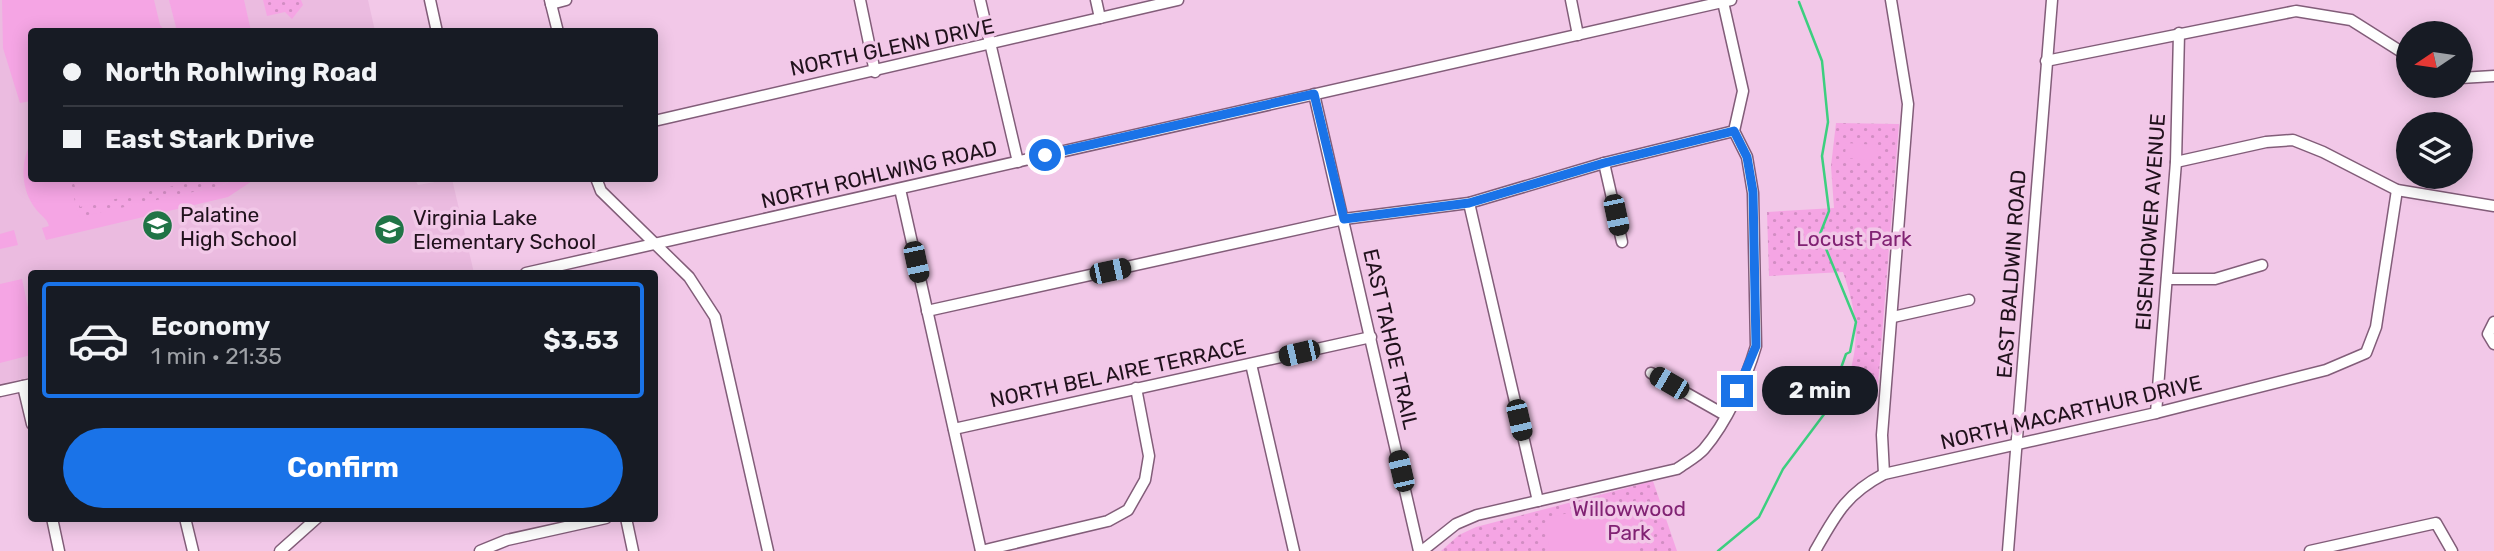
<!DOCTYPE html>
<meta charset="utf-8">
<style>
body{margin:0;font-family:Rubik,sans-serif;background:#242831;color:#f1f3f6;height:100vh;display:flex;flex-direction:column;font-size:26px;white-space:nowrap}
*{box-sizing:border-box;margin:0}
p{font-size:23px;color:#9ea1a6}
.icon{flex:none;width:38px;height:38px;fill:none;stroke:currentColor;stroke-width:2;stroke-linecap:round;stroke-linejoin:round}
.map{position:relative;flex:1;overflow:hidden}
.drawer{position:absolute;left:28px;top:270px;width:630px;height:252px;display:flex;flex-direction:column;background:#171b24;border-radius:7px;box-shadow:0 4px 18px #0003}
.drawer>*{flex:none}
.hud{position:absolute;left:28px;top:28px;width:630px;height:154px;border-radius:7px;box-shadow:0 4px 18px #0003;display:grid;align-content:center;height:154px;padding:0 35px;background:#171b24}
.needle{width:46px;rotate:257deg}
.fabs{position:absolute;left:2396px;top:21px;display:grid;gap:14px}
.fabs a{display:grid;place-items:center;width:77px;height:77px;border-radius:50%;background:#171b24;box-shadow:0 4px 18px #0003;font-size:35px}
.end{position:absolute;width:32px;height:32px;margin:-16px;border:9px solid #1a73e8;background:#fff;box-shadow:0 0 0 4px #fff}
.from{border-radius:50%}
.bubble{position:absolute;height:49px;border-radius:24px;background:#171b24;box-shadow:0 4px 18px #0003;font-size:23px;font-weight:700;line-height:49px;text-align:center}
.car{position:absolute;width:21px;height:42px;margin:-21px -10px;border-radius:9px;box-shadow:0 0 5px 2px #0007;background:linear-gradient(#222 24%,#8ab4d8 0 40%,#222 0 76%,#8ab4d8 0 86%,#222 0)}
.hud b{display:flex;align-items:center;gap:24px;height:66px;font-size:26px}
.hud b+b{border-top:2px solid #363941}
.hud i{width:18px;height:18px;background:#f1f3f6}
ul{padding:12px 0 0;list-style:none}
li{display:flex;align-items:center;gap:21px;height:116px;margin:0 14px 10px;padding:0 21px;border:4px solid transparent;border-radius:7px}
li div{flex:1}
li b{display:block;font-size:26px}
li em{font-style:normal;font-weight:700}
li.active{border-color:#1a73e8}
li>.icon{width:63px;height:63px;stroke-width:1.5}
.cta{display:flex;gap:14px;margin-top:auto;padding:14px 35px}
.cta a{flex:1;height:80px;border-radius:42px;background:#1a73e8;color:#fff;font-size:28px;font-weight:700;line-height:80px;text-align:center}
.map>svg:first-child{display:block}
</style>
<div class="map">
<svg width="2494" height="551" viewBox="0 0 2494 551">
<defs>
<pattern id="green-dots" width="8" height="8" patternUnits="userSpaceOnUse" patternTransform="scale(1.75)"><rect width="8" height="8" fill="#f5a5e4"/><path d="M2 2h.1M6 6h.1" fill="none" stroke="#d28dc3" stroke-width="1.8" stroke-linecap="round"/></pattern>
</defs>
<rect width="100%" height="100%" fill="#f2c8e8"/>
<polygon fill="#ebbbe0" points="0,0 368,0 375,31 32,32 32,178 414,178 418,185 452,179 474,273 32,273 31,377 0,384"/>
<g fill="url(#green-dots)">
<polygon points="263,0 301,0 303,5 292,19 285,12 267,16"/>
<path d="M1836 123 1899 124 1878 385 1848 378C1861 340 1856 310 1843 272L1769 276 1767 212 1834 208 1831 166Z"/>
<polygon points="234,178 221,186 83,217 78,217 69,179"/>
<polygon points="1653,481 1677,551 1441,551 1459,535 1476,527"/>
</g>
<g fill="#f5a5e4">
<polygon points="2,0 154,0 160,25 165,31 32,32 31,101 20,103 3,48"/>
<polygon points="169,0 244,0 251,31 177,31"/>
<path d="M31 142 32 178 69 179 79 217 221 186 234 179H255L228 197 46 240 42 228 49 226C47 218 40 215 35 208 21 189 20 163 31 142Z"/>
<polygon points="1846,143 1878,145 1877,160 1845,158"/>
<polygon points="73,179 73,178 204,179 80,207"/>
<polygon points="14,230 18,245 0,249 0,234"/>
<polygon points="22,279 31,322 31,355 0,363 0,284"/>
<polygon points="1639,500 1640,536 1637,551 1550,551 1545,525 1548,517"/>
</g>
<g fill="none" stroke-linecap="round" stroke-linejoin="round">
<polyline stroke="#3ccf7f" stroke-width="2.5" points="1718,551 1759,517 1783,469 1825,413 1846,354 1850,352 1856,322 1820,234 1829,211 1822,156 1828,122 1822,61 1799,2"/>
<defs>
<g id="minor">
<polyline points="430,0 437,32"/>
<polyline points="550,0 558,32"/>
<polyline points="860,0 875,72"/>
<polyline points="980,0 1018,162"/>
<polyline points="1096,0 1100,18"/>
<polyline points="1571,0 1578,35"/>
<polyline points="551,4 566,0"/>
<polyline points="2046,61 2296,11 2351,20 2408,56"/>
<polyline points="2460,78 2494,76"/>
<polyline points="1314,94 1419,551"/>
<polyline points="654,121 1178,0"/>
<polyline points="2176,162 2266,142 2293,140 2323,152 2397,190 2494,206"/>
<polyline points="1604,163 1622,242"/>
<polyline points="596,178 601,191 689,277 715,317 768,551"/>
<polyline points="900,189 981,551"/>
<polyline points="1469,203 1538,501"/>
<polyline points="526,273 1731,0"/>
<polyline points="2167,279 2215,279 2262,265"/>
<polyline points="927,311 1344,219 1469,203 1604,163 1734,131"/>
<polyline points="1893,317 1969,300"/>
<polyline points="2494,322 2488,334 2494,344"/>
<polyline points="1251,364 1294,551"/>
<polyline points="1651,373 1725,415"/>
<polyline points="23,386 32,424"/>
<polyline points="0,391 32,384"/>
<polyline points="2156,413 2176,162 2179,33"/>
<polyline points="954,429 1371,337"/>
<polyline points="1884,474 1882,435 1908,104 1891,0"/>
<polyline points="52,518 59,551"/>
<polyline points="185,518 193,551"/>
<polyline points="626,518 633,551"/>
<polyline points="280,551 317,518"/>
<polyline points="480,551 507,540 606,518"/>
<polyline points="981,551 1108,521 1128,510 1145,480 1149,456 1136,388"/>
<path d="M1422 551 1456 524 1477 515 1677 469C1685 463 1697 457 1704 449 1727 422 1746 380 1756 346L1753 193 1747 157 1734 131 1743 91 1723 2"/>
<path d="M1815 551C1836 514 1846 494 1884 474L2156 413 2326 370 2366 353 2376 327 2397 190"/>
<polyline points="2008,551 2052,0"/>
<polyline points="2310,551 2436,523 2452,551"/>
</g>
</defs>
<use href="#minor" stroke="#825d79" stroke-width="13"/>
<use href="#minor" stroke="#fff" stroke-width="10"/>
</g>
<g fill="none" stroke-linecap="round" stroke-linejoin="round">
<polyline stroke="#1a73e8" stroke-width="9" points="1045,155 1314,94 1344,219 1469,203 1604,163 1734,131 1747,157 1753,192 1756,346 1737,391"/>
</g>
<defs>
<symbol id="school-disc" viewBox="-11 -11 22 22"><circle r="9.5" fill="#207446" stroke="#f2c8e8"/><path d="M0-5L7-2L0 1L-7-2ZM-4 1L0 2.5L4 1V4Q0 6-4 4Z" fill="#fff"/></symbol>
</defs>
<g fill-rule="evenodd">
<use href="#school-disc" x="140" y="208" width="35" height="35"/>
<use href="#school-disc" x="372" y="212" width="35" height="35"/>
</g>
<g text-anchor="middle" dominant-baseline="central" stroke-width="7" stroke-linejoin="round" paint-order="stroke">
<g font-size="21" fill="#20111c" stroke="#f2c8e8">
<text transform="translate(892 47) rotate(-12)">NORTH GLENN DRIVE</text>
<text transform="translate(879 174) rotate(-13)">NORTH ROHLWING ROAD</text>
<text transform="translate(2150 222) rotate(-86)">EISENHOWER AVENUE</text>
<text transform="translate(2011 274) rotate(-86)">EAST BALDWIN ROAD</text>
<text transform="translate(1391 339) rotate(77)">EAST TAHOE TRAIL</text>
<text transform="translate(1118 373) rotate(-12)">NORTH BEL AIRE TERRACE</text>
<text transform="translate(2071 412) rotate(-13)">NORTH MACARTHUR DRIVE</text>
</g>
<g font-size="21" fill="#20111c" stroke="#f2c8e8" text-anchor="start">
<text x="180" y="214">Palatine<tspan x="180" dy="24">High School</tspan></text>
<text x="413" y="217">Virginia Lake<tspan x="413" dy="24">Elementary School</tspan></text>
</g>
<g font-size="21" fill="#812273" stroke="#f2c8e8">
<text x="1854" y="238">Locust Park</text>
<text x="1629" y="508">Willowwood<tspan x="1629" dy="24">Park</tspan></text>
</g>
</g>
</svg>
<div class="fabs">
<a><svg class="needle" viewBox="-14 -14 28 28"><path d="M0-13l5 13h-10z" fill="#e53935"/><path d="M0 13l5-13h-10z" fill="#9ea1a6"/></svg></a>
<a><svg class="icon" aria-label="layers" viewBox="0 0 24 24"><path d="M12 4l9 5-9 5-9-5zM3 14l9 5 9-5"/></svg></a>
</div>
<i class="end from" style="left:1045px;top:155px"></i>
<i class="end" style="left:1737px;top:391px"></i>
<div class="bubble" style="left:1762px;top:366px;width:116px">2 min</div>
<i class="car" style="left:1616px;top:215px;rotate:168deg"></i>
<i class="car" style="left:916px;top:262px;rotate:168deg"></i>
<i class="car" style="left:1110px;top:271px;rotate:78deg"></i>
<i class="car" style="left:1299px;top:353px;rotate:257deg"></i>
<i class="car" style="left:1669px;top:383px;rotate:300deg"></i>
<i class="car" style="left:1519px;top:420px;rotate:167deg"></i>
<i class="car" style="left:1401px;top:471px;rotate:347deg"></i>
<div class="hud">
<b><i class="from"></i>North Rohlwing Road</b>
<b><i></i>East Stark Drive</b>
</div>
<section class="drawer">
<ul>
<li class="active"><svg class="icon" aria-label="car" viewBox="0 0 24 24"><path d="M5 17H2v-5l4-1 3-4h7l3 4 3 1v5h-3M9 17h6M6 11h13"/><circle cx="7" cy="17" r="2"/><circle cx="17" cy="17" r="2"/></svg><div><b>Economy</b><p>1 min · 21:35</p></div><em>$3.53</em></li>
</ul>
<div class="cta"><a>Confirm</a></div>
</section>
</div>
